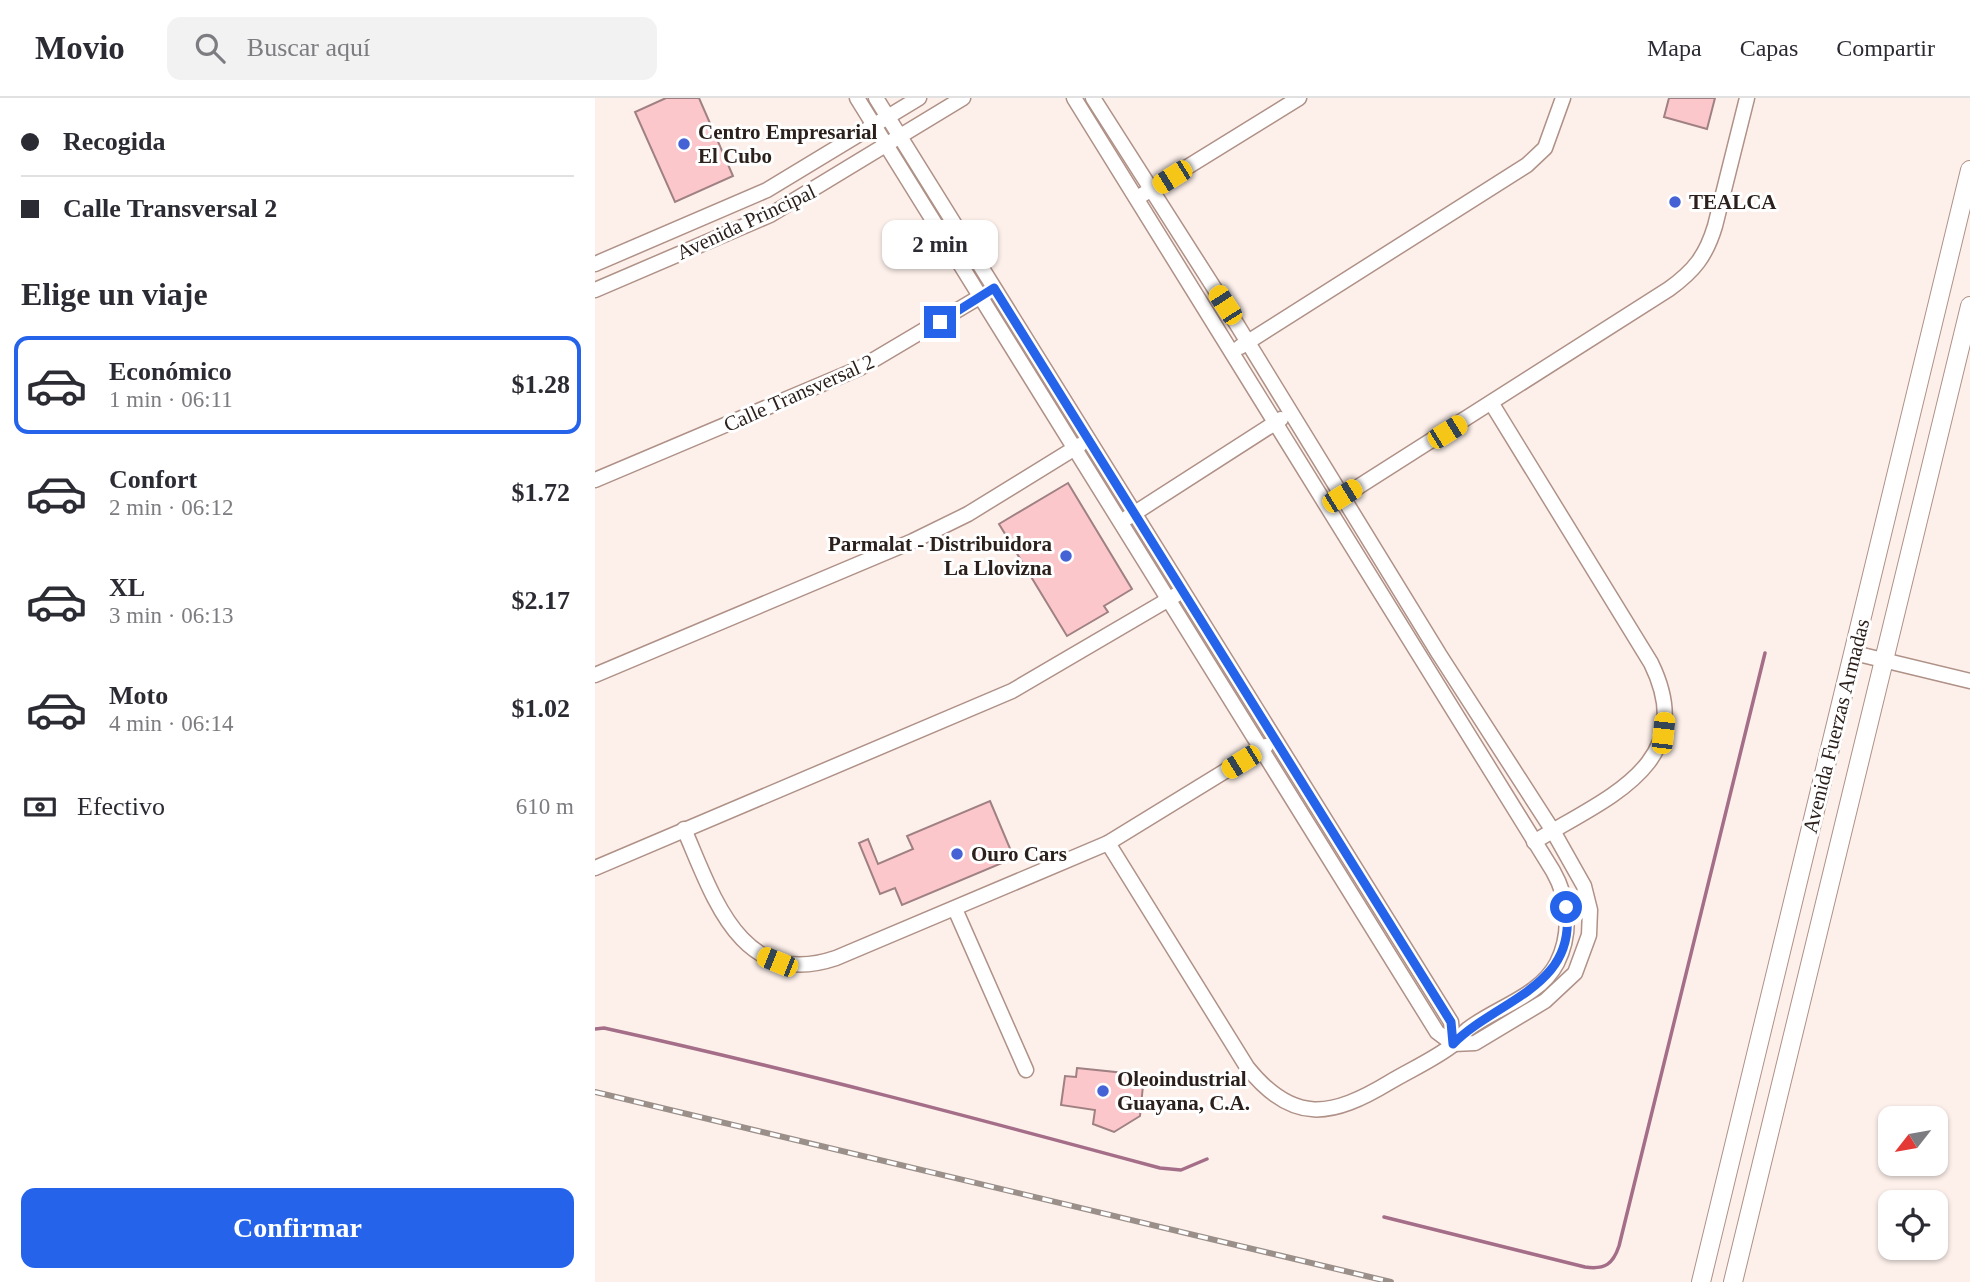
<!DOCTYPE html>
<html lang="es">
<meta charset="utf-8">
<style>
body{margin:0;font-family:Georgia,serif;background:#f2f2f3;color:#2b2b33;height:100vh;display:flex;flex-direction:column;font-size:26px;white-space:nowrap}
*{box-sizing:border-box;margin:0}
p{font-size:23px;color:#7c7c81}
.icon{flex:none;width:38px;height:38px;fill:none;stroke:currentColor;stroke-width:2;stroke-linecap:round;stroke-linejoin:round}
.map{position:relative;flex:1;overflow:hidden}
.side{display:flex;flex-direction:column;background:#fff;width:595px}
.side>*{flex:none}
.top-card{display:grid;align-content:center;height:154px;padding:0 21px;background:#fff}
.needle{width:46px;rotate:239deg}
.buttons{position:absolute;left:1283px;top:1008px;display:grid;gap:14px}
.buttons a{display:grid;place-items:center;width:70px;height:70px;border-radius:14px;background:#fff;box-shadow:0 2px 5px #0004;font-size:35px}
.end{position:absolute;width:32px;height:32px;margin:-16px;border:9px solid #2563eb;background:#fff;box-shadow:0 0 0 4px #fff}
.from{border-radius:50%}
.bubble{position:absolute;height:49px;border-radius:14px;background:#fff;box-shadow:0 2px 5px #0004;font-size:23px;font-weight:800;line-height:49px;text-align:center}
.car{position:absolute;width:21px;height:42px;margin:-21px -10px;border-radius:9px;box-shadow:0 0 5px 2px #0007;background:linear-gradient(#f5c518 24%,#345 0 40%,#f5c518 0 76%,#345 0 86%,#f5c518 0)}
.top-card b{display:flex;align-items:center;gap:24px;height:66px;font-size:26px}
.top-card b+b{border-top:2px solid #e1e1e2}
.top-card i{width:18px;height:18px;background:#2b2b33}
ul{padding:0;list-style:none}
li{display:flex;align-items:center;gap:21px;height:98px;margin:0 14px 10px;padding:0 7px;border:4px solid transparent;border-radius:14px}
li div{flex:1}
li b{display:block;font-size:26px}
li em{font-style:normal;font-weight:800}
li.on{border-color:#2563eb}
li>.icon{width:63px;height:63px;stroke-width:1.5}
h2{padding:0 21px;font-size:32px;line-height:84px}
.pay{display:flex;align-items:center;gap:18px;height:77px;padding:0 21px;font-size:26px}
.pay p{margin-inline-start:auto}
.action{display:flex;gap:14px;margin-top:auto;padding:14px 21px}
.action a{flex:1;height:80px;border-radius:14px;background:#2563eb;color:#fff;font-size:28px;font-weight:800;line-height:80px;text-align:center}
header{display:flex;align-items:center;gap:42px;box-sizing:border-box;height:98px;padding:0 35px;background:#fff;border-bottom:2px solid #e1e1e2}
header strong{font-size:33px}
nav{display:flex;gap:38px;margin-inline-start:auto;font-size:24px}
.search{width:490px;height:63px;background:#f2f2f3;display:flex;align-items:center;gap:18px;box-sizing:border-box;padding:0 24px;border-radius:14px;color:#7c7c81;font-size:26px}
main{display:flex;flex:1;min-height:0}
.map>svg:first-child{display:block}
</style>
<header>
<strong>Movio</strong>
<div class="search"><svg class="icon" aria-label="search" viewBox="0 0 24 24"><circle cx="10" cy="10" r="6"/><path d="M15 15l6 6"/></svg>Buscar aquí</div>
<nav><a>Mapa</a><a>Capas</a><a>Compartir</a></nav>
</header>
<main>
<section class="side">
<div class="top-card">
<b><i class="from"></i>Recogida</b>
<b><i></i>Calle Transversal 2</b>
</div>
<h2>Elige un viaje</h2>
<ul>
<li class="on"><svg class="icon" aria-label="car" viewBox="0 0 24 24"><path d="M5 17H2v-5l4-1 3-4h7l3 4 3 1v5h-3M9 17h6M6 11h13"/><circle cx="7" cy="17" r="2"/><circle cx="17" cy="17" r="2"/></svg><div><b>Económico</b><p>1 min · 06:11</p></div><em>$1.28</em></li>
<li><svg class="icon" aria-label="car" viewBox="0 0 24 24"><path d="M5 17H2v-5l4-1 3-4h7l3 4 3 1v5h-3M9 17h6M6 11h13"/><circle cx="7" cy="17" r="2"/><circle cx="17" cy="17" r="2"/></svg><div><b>Confort</b><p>2 min · 06:12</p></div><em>$1.72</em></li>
<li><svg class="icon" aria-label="car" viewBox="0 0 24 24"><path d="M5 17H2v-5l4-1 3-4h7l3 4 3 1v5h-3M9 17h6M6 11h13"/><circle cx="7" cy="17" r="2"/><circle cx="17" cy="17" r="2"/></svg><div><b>XL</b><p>3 min · 06:13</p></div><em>$2.17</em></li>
<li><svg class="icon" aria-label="car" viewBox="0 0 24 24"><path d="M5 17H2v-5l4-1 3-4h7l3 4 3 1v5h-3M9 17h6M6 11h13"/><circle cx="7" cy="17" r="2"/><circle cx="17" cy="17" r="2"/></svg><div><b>Moto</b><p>4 min · 06:14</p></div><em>$1.02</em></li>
</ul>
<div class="pay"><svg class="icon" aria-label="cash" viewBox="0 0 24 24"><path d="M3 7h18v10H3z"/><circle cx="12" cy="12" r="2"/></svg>Efectivo<p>610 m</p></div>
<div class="action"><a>Confirmar</a></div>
</section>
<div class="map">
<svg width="1375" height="1184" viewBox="0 0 1375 1184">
<rect width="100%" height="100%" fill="#fdf0eb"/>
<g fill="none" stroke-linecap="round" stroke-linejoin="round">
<g stroke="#a56e88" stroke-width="3.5">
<path d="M0 931 9 930C195 971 380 1020 565 1070L586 1072 612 1061"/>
<path d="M789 1119 990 1169C1010 1172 1018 1166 1024 1148L1170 555"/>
</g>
</g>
<g fill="#fcc7cb" stroke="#a08183" stroke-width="2">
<polygon points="71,0 104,0 138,78 80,104 40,14"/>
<polygon points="1074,0 1120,0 1112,31 1069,19"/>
<polygon points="473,385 537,491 509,508 513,514 472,538 404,426"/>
<polygon points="395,703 419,760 307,807 300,790 285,796 264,745 273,741 283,766 318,751 312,738"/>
<polygon points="482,970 549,977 545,1018 519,1034 498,1026 500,1012 466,1007 470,978 481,979"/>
</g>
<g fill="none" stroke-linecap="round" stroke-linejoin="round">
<defs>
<g id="minor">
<polyline points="262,0 842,934 858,946 880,945 950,903 980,875 994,837 995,812 989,788 958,733 844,556 630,207 498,0"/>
<polyline points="281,0 856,924 858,946"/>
<path d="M479 0 958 773C974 801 977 835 962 865 945 898 902 909 873 931 868 935 864 941 859 946 840 961 815 972 795 984 737 1019 698 1027 652 969L513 745"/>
<polyline points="547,97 704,0"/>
<polyline points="0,166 172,92 324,0"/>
<polyline points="0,192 175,117 368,0"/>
<polyline points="645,249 932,67 950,50 968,0"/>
<path d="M897 306 1056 565C1106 667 1010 700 939 744"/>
<polyline points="0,382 265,270 393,194"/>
<path d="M741 403 1074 191C1099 173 1111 158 1120 128L1152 0"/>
<polyline points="532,420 686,321"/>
<polyline points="1259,555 1375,583"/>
<polyline points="0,577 318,443 373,416 485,347"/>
<path d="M89 731C119 800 146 892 241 860L513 745 671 648"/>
<polyline points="0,770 417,593 581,497"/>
<polyline points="360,811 431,972"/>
</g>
<g id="tertiary">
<polyline points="1106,1184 1375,72"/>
<polyline points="1138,1184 1375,208"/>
</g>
</defs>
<use href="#minor" stroke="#af9187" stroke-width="17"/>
<use href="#tertiary" stroke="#af9187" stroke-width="20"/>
<use href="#minor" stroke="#fff" stroke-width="14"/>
<use href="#tertiary" stroke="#fff" stroke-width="18"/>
<defs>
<polyline id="rail" points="0,994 796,1184"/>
</defs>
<use href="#rail" stroke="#9b8f8a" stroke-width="6"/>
<use href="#rail" stroke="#fff" stroke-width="3.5" stroke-dasharray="10" stroke-linecap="butt"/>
</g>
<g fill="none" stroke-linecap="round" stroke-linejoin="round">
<path stroke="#2563eb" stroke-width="9" d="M345 224 399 190 856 924 858 946C901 902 984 889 971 809"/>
</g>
<g fill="#4663d6" stroke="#fff" stroke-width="2.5">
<circle cx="89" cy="46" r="7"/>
<circle cx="1080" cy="104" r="7"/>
<circle cx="471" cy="458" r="7"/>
<circle cx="362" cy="756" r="7"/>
<circle cx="508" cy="993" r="7"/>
</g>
<g text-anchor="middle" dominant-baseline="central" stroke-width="6" stroke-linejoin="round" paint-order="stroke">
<g font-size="21" font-weight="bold" fill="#2b201c" stroke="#fff" text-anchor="start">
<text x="103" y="34">Centro Empresarial<tspan x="103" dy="24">El Cubo</tspan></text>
<text x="1094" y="104">TEALCA</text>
<text x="457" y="446" text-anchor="end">Parmalat - Distribuidora<tspan x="457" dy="24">La Llovizna</tspan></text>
<text x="376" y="756">Ouro Cars</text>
<text x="522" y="981">Oleoindustrial<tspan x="522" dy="24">Guayana, C.A.</tspan></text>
</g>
<g font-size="21" fill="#2b201c" stroke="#fff">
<text transform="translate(151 124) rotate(-25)">Avenida Principal</text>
<text transform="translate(204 295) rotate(-24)">Calle Transversal 2</text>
<text transform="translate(1241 628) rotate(-76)">Avenida Fuerzas Armadas</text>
</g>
</g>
</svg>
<div class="buttons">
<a><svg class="needle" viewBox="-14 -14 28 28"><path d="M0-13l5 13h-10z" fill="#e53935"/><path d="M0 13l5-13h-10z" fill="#7c7c81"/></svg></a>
<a><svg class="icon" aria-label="locate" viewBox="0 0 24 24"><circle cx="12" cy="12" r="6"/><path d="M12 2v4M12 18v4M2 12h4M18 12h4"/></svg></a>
</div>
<i class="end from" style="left:971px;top:809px"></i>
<i class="end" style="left:345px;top:224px"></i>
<div class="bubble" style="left:287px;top:122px;width:116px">2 min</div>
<i class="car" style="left:577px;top:79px;rotate:238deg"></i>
<i class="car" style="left:630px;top:207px;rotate:327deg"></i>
<i class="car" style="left:852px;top:334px;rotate:58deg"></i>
<i class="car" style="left:747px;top:398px;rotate:58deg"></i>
<i class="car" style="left:1068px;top:635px;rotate:6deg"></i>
<i class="car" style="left:646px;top:664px;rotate:238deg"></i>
<i class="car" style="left:182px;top:864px;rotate:292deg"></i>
</div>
</main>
